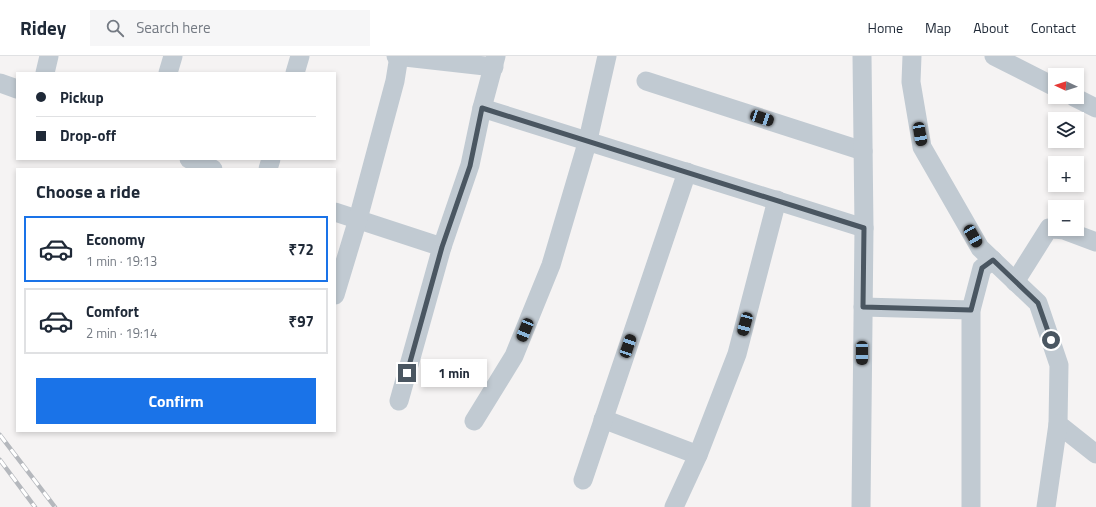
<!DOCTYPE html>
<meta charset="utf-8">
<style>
body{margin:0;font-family:"Titillium Web",sans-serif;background:#f6f6f7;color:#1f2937;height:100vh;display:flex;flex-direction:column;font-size:15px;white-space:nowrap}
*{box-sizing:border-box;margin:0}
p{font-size:13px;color:#747a83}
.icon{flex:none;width:22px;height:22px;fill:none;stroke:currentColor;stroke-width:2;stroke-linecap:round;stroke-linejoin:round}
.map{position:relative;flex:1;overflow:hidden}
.drawer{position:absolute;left:16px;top:112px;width:320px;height:264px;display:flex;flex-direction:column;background:#fff;border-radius:0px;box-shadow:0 2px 6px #0003}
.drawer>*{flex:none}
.guide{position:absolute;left:16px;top:16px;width:320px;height:88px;border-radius:0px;box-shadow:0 2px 6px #0003;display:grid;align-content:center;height:88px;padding:0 20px;background:#fff}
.needle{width:26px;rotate:274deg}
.fabs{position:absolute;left:1048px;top:12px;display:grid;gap:8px}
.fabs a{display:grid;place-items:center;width:36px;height:36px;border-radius:0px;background:#fff;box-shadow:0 2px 6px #0003;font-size:20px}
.end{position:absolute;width:18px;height:18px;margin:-9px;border:5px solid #4a5661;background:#fff;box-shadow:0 0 0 2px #fff}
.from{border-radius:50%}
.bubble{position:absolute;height:28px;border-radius:0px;background:#fff;box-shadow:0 2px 6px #0003;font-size:13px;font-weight:700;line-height:28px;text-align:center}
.car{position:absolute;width:12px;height:24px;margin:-12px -6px;border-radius:5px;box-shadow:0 0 3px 1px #0007;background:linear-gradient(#222 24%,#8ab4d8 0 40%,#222 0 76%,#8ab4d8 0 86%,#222 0)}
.guide b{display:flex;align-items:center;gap:14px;height:38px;font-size:15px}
.guide b+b{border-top:1px solid #e0e1e3}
.guide i{width:10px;height:10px;background:#1f2937}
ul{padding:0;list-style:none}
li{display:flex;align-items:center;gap:12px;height:66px;margin:0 8px 6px;padding:0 12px;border:2px solid #e0e1e3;border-radius:0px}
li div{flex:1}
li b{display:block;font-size:15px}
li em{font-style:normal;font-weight:700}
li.active{border-color:#1a73e8}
li>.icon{width:36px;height:36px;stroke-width:1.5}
h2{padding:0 20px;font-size:18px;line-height:48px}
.primary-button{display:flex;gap:8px;margin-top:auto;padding:8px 20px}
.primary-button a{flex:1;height:46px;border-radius:0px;background:#1a73e8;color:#fff;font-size:16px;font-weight:700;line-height:46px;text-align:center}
header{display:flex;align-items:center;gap:24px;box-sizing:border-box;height:56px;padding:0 20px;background:#fff;border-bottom:1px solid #e0e1e3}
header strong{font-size:19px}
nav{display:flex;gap:22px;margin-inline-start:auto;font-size:14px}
.search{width:280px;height:36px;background:#f6f6f7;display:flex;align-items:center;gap:10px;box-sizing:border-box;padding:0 14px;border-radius:0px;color:#747a83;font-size:15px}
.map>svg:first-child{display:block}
</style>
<header>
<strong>Ridey</strong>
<div class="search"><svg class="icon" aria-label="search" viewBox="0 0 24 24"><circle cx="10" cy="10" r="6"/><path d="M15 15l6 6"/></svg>Search here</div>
<nav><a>Home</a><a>Map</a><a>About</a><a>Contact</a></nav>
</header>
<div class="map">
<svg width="1096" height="451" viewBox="0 0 1096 451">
<rect width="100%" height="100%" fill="#f5f3f3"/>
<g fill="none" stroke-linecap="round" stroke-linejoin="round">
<g stroke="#c1cad2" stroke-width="19">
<polyline points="396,0 494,11"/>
<polyline points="912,0 911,26 922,91 980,192 1038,247 1059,309 1058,368 1096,398"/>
<polyline points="994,0 1055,31"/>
<polyline points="45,17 49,0"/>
<polyline points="168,17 173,0"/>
<polyline points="295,17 300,0"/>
<polyline points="646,25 863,95"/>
<polyline points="0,27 17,33"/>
<polyline points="1074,41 1096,52"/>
<polyline points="482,52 864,172"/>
<polyline points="189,103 213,113"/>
<polyline points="268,113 271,103"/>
<polyline points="335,156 442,191"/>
<polyline points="1055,173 1064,174 1096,186"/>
<polyline points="1015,226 1049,172 1055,173"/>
<polyline points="335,239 358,163 395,25 399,0"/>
<polyline points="863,251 971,254"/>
<polyline points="399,345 442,191 470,109 482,52 496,0"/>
<polyline points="603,363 698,399"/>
<polyline points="474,365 514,300 551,209 588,84 607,0"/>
<polyline points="583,424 687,116"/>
<polyline points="674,451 698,399 737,298 777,144"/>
<polyline points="861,451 864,172 862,0"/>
<polyline points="971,451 971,254 982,212 993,204"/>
<polyline points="1046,451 1058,368"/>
</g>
<defs>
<g id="rail">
<polyline points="0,379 55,451"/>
<polyline points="0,404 35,451"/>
</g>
</defs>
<use href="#rail" stroke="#b5b8bd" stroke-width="4.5"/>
<use href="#rail" stroke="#fff" stroke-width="3" stroke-dasharray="9" stroke-linecap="butt"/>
</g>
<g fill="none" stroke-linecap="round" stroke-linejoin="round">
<polyline stroke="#4a5661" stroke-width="5" points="407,317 442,191 470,110 482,52 864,172 863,251 971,254 982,212 993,204 1038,247 1051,284"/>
</g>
</svg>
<div class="fabs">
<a><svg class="needle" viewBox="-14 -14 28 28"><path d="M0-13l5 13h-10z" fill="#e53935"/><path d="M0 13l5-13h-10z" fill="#747a83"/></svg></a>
<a><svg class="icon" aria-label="layers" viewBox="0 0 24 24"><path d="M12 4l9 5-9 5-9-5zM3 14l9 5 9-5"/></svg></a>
<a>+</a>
<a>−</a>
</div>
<i class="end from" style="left:1051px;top:284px"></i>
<i class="end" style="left:407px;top:317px"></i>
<div class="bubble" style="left:421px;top:303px;width:66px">1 min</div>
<i class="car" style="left:762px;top:62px;rotate:108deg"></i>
<i class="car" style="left:920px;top:78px;rotate:170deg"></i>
<i class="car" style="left:973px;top:180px;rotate:150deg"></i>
<i class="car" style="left:745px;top:268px;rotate:195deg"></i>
<i class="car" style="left:525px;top:274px;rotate:202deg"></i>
<i class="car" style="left:628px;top:290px;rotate:19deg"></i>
<i class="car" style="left:862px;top:297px;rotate:180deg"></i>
<div class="guide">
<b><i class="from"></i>Pickup</b>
<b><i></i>Drop-off</b>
</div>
<section class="drawer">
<h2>Choose a ride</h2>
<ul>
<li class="active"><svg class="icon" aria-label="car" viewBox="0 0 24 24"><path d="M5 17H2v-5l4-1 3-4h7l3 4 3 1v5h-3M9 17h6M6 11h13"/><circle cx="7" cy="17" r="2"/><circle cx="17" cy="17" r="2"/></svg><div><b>Economy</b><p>1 min · 19:13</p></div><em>₹72</em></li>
<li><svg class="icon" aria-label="car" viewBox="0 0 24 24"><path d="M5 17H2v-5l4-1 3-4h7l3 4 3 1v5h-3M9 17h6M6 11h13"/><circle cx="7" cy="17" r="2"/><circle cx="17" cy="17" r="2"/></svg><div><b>Comfort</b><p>2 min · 19:14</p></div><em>₹97</em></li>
</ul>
<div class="primary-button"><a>Confirm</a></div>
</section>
</div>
